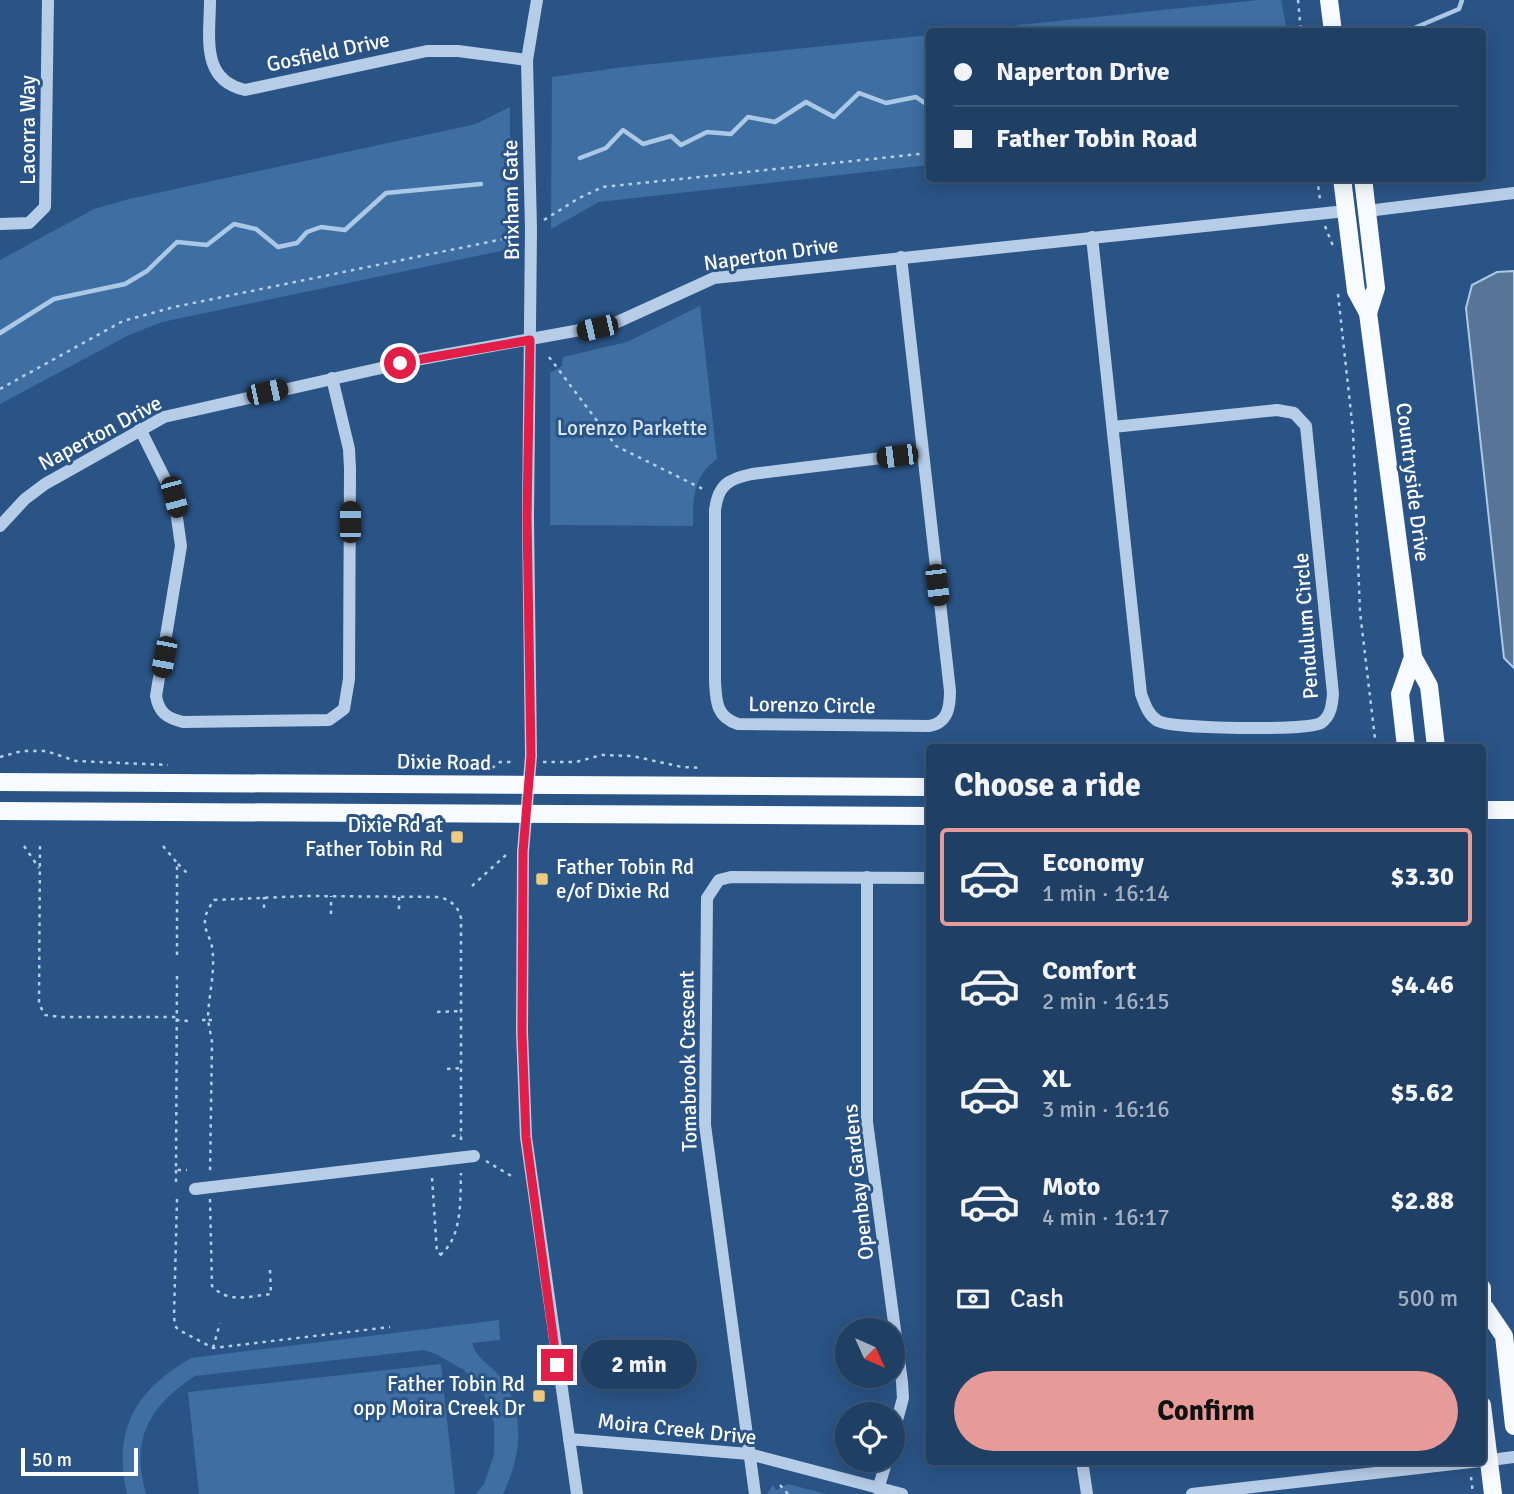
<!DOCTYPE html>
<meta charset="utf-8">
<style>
body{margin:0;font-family:Signika,sans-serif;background:#28466a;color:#f1f3f6;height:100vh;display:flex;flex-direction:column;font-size:26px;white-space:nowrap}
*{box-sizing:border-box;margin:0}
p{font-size:23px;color:#a2afbf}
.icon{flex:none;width:38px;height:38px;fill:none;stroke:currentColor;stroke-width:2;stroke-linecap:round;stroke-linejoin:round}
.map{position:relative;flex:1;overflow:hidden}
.drawer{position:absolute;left:926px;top:744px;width:560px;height:721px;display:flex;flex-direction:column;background:#203f64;border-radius:7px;box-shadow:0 4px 18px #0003,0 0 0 2px #3d5878}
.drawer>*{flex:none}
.guide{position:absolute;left:926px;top:28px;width:560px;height:154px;border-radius:7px;box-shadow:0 4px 18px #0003,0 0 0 2px #3d5878;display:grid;align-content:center;height:154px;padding:0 28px;background:#203f64}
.needle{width:46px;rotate:135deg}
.buttons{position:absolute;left:835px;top:1318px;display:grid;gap:14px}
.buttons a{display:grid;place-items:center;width:70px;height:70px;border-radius:50%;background:#203f64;box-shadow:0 4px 18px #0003,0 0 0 2px #3d5878;font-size:35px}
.scale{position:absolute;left:21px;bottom:18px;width:117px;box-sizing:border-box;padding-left:7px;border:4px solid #fff;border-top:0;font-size:19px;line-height:24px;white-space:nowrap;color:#fff;-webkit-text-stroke:5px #2a5486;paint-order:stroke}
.end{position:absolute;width:32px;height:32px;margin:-16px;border:9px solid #e11d48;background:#fff;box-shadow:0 0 0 4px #fff}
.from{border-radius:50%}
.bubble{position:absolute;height:49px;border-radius:24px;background:#203f64;box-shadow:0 4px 18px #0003,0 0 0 2px #3d5878;font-size:23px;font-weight:700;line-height:49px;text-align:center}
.car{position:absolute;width:21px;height:42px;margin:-21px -10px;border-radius:9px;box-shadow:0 0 5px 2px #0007;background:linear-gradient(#222 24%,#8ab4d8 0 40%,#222 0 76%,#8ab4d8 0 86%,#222 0)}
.guide b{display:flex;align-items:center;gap:24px;height:66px;font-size:26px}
.guide b+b{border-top:2px solid #3d5878}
.guide i{width:18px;height:18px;background:#f1f3f6}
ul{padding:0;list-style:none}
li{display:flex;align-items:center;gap:21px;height:98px;margin:0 14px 10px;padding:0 14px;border:4px solid transparent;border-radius:7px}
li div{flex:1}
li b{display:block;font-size:26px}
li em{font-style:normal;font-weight:700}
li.current{border-color:#e69b98}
li>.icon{width:63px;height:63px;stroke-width:1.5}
h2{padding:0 28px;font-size:32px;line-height:84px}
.pay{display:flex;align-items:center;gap:18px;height:77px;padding:0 28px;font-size:26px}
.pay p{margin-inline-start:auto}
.action{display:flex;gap:14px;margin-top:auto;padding:14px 28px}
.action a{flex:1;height:80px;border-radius:42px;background:#e69b98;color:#111;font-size:28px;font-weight:700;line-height:80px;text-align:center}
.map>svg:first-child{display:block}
</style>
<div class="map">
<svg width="1514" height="1494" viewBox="0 0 1514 1494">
<rect width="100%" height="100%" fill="#2a5486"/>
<g fill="#3f6ea2">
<polygon points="1259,0 1281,0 1287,31 962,31"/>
<polygon points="929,35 929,165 599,202 551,229 552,77 624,67"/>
<polygon points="510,107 510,249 162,322 129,335 0,404 0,260 94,209 129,199 476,124"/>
<path d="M700 306 717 459C693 476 693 498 693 526L550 525V373L562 366 563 357 627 342Z"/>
<path d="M499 1320 500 1340 472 1343C475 1356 487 1363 496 1372 527 1406 522 1456 503 1494H476L484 1484 494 1455V1423L484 1394 464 1370 436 1354 424 1350 195 1376C149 1406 130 1440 146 1494H127C112 1429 136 1390 191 1358Z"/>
<polygon points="441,1364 455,1494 199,1494 188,1392"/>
<polygon points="788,1484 826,1494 767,1494 773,1485 776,1490"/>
</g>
<polygon fill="#587598" stroke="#abc8e7" stroke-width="2" points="1514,271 1514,668 1504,658 1466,308 1472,285 1497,272"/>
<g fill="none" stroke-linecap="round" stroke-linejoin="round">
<g stroke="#abc8e7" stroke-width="4.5">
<polyline points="1405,32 1459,9 1462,0"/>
<polyline points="580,158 606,148 623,130 643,144 671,136 681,145 707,132 731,134 748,117 775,122 806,102 834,117 859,93 886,103 916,97 929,106"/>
<polyline points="0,333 54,299 125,284 147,271 177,242 207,245 234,224 256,229 278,247 297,243 307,232 321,227 345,230 386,193 481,184"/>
</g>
<g stroke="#b6cde7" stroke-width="2.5" stroke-dasharray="3.5 5" stroke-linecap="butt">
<polyline points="1298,0 1301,32"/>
<polyline points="1317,178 1320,199"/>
<polyline points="544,220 579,198 603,187 929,153"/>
<polyline points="1325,226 1333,246"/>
<polyline points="1338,294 1353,431 1360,612 1376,747"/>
<polyline points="549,357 616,446 705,490"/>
<polyline points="0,389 123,321 174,307 518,236"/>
<polyline points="0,757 22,751 46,751 76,761 168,765"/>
<polyline points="543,762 576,762 602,755 632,756 682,767 702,768"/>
<polyline points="492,768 500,762 515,762"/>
<polyline points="24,846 39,868"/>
<polyline points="40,846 39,1004 45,1015 61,1017 176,1017"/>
<polyline points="163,846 177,863 177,957"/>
<polyline points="178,864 188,874"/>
<polyline points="472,886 507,854"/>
<polyline points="399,897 399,909"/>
<polyline points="264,908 264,897"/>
<polyline points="331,914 331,896"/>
<polyline points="177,976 176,1170 187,1170"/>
<polyline points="437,1012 462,1011"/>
<polyline points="176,1020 188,1021"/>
<polyline points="202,1020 208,1020 212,1042 210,1175"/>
<path d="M212 1020H208C208 996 216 972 212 947 210 936 202 928 206 915 207 910 211 905 214 900L305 896 441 897C452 902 458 906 461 918V1145"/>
<polyline points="447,1069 462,1068"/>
<polyline points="452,1136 461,1135"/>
<polyline points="486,1161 513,1177"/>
<polyline points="176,1170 176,1184"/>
<polyline points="432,1178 437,1252 443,1256"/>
<polyline points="177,1199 174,1316 175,1326 179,1330 213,1348 390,1327"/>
<path d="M210 1199 212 1286C228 1304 250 1296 271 1294L270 1270"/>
<path d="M440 1255C463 1237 460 1199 461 1173"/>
<polyline points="213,1348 220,1323"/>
<polyline points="1471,1477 1473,1494"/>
<polyline points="780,1485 788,1494"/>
</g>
<g stroke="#b6cde7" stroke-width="12">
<path d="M210 0C210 36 200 80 245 90L427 51H458L527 60"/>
<polyline points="537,0 527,60 531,229 528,517 531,756 523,852 522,1032 526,1137 577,1494"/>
<polyline points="1367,211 1514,193"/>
<polyline points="0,224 29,223 45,207 48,0"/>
<path d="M1092 237 1141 694C1145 704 1148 715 1158 721 1173 729 1306 731 1321 723 1331 716 1332 705 1333 694L1306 426 1294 413 1277 410 1113 427"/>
<path d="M901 257 950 691C950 707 948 723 929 726L738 724C716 717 716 701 715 681V510C718 485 728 479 752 474L922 453"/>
<path d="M140 429 174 497 181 546 156 696C159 713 167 718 183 722L329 720 344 709 349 679 350 469 349 449 332 378"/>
<polyline points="0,526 25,499 45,484 164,417 421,359 613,324 714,278 1346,211"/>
<polyline points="867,877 867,1122 902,1382 903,1398 892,1439"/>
<polyline points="195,1189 474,1156"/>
<polyline points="569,1439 749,1454 902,1494"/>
<polyline points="1082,1461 1087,1494"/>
<polyline points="1483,1461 1514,1457"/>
<polyline points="878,1489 887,1460"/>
<polyline points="755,1494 705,1125 707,898 719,880 731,877 929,878"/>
<polyline points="1192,1494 1480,1461"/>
</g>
<g stroke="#f7fafe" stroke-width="18">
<polyline points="1329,0 1333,32"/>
<polyline points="1342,178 1356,291 1368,313 1413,657 1429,686 1436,747"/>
<polyline points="1363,178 1376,288 1368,313"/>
<polyline points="1406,747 1400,694 1413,657"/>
<polyline points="0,782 929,787"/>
<polyline points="1482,810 1514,810"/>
<polyline points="0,811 929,816"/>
<polyline points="1482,1288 1482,1314"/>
<polyline points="1485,1308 1504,1336 1514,1426"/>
<polyline points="1482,1405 1493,1494"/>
</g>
</g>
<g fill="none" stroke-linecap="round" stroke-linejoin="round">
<polyline stroke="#e11d48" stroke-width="9" points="400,363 530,340 527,517 531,756 523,852 522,1032 526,1137 557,1365"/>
</g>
<g fill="#eeca7d" stroke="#2a5486" stroke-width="2.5">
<rect x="450" y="830" width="14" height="14" rx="3.5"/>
<rect x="535" y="872" width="14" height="14" rx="3.5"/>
<rect x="532" y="1389" width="14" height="14" rx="3.5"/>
</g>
<g text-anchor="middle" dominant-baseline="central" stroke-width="6" stroke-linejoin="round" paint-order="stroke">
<g font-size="21" fill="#fff" stroke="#2a5486">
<text transform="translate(328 52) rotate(-12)">Gosfield Drive</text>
<text transform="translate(28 130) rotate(-90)">Lacorra Way</text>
<text transform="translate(511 200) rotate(-91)">Brixham Gate</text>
<text transform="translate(771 254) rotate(-8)">Naperton Drive</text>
<text transform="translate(100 433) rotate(-28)">Naperton Drive</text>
<text transform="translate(1413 482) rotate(83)">Countryside Drive</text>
<text transform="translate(1306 626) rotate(-94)">Pendulum Circle</text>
<text transform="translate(812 705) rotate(1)">Lorenzo Circle</text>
<text transform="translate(444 762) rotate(1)">Dixie Road</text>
<text transform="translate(688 1061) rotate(-91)">Tomabrook Crescent</text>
<text transform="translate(858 1182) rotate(-96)">Openbay Gardens</text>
<text transform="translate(677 1429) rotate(6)">Moira Creek Drive</text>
</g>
<g font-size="21" fill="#d9e7f6" stroke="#2a5486">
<text x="632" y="428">Lorenzo Parkette</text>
</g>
<g font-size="21" fill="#fff" stroke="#2a5486" text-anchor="end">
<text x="443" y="825">Dixie Rd at<tspan x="443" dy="24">Father Tobin Rd</tspan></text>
<text x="556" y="867" text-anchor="start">Father Tobin Rd<tspan x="556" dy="24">e/of Dixie Rd</tspan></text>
<text x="525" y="1384">Father Tobin Rd<tspan x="525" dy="24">opp Moira Creek Dr</tspan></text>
</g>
</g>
</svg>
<div class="buttons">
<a><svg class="needle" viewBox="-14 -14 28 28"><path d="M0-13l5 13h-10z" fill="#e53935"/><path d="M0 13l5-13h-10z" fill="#a2afbf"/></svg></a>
<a><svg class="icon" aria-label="locate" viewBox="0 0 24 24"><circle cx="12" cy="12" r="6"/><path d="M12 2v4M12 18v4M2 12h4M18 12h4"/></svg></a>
</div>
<div class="scale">50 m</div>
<i class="end from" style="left:400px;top:363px"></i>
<i class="end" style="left:557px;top:1365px"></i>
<div class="bubble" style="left:581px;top:1340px;width:116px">2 min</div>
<i class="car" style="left:597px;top:328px;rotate:257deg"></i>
<i class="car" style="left:267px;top:392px;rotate:78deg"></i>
<i class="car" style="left:897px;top:456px;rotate:263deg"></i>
<i class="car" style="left:174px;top:497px;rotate:165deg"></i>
<i class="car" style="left:350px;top:522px;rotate:0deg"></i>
<i class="car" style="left:937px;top:585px;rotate:173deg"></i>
<i class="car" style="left:164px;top:657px;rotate:191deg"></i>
<div class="guide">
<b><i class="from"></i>Naperton Drive</b>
<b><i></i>Father Tobin Road</b>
</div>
<section class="drawer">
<h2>Choose a ride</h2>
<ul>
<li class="current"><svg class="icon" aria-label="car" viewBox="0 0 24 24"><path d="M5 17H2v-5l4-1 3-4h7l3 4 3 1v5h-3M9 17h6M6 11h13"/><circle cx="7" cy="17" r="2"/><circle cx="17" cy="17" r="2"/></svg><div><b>Economy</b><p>1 min · 16:14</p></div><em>$3.30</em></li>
<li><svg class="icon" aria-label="car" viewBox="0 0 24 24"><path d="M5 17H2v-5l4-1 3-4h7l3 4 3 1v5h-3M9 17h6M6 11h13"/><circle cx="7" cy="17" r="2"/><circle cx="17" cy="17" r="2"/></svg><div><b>Comfort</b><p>2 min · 16:15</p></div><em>$4.46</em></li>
<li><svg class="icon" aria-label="car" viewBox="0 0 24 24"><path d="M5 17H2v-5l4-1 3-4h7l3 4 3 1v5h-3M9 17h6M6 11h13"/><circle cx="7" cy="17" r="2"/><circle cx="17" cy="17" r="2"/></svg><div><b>XL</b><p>3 min · 16:16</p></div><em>$5.62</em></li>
<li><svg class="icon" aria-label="car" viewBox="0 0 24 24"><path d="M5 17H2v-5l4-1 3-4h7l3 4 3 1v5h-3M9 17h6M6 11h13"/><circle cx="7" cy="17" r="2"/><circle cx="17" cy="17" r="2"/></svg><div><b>Moto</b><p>4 min · 16:17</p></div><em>$2.88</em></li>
</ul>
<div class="pay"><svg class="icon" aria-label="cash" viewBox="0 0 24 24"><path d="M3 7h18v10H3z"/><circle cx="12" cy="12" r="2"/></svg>Cash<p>500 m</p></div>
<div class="action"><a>Confirm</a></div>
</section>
</div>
